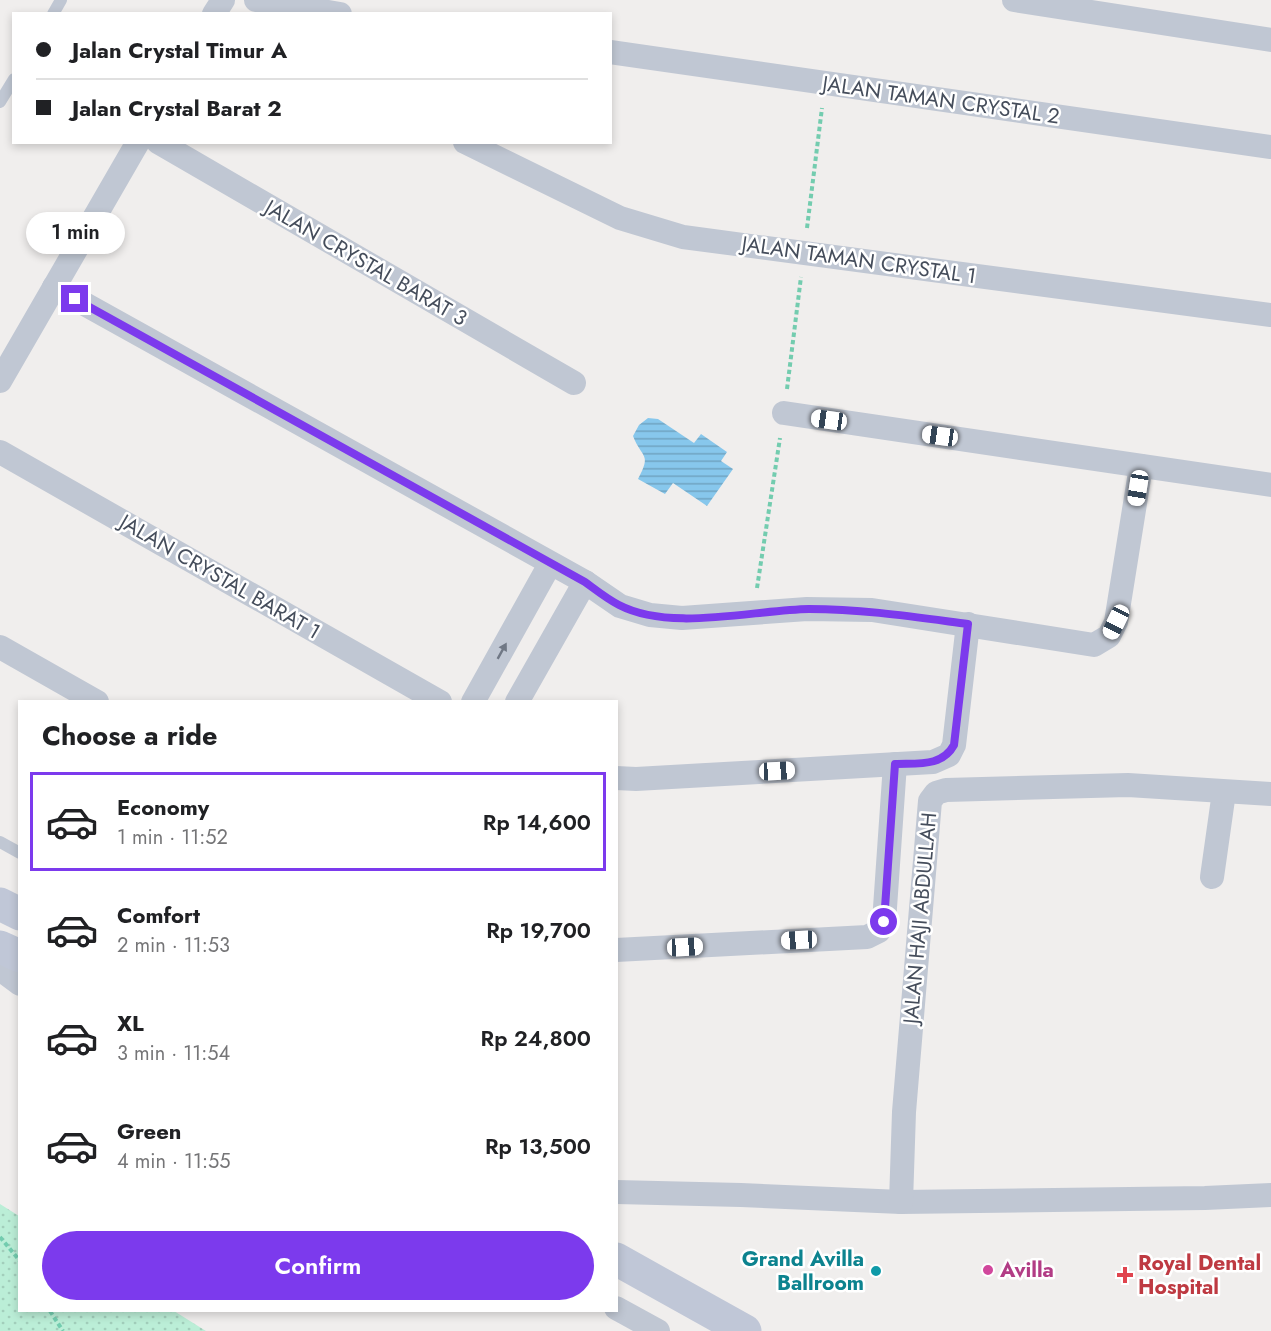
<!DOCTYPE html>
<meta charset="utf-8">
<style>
body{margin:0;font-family:Jost,sans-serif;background:#f6f6f6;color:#202124;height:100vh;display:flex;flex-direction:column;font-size:22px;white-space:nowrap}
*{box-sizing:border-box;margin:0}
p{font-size:20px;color:#757577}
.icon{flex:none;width:33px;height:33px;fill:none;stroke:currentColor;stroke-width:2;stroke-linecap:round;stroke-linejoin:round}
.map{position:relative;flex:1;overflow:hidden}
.side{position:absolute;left:18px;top:700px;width:600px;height:612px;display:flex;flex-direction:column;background:#fff;border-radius:0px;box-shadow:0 3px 9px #0003}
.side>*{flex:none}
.guide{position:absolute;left:12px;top:12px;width:600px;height:132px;border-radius:0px;box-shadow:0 3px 9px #0003;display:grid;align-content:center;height:132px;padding:0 24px;background:#fff}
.end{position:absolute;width:27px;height:27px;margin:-14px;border:8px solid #7c3aed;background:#fff;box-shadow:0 0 0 3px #fff}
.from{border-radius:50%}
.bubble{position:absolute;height:42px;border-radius:21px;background:#fff;box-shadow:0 3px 9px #0003;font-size:20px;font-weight:600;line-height:42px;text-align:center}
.car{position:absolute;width:18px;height:36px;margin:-18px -9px;border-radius:8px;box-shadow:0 0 4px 2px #0007;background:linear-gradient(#fff 24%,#345 0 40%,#fff 0 76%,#345 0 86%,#fff 0)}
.guide b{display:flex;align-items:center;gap:21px;height:57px;font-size:22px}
.guide b+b{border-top:2px solid #e0e0e0}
.guide i{width:15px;height:15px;background:#202124}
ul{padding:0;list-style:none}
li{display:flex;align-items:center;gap:18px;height:99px;margin:0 12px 9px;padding:0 12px;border:3px solid transparent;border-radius:0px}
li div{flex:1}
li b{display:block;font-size:22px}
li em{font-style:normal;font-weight:600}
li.active{border-color:#7c3aed}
li>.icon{width:54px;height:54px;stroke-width:1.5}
h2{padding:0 24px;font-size:27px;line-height:72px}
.button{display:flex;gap:12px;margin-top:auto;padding:12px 24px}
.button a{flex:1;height:69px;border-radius:36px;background:#7c3aed;color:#fff;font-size:24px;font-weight:600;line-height:69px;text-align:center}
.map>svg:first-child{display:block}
</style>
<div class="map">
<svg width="1271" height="1331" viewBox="0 0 1271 1331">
<defs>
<pattern id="grass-dots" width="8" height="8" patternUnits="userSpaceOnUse" patternTransform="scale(1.5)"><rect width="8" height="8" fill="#bbeed7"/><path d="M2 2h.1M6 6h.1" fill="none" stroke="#a2cebb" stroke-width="1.8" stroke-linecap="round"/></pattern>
<pattern id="water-rules" width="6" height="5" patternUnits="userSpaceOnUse" patternTransform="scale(1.5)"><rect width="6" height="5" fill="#87c7ec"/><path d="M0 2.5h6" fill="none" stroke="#70a4c2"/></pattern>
</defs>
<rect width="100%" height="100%" fill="#f0eeed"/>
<polygon fill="url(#grass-dots)" points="0,1204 19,1216 20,1311 174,1311 206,1331 0,1331"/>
<path fill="url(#water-rules)" d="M648 418 658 419 694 443 701 434 727 452 721 461 733 469 707 506 673 483 665 494 638 479C652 453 642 459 633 436L639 425Z"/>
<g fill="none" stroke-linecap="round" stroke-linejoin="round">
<g stroke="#73ccaf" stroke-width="4" stroke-dasharray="4.5 3" stroke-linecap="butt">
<polyline points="807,228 822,108"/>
<polyline points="787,389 801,277"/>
<polyline points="757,588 780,438"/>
<polyline points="0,1237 20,1261"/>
<polyline points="50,1311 63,1331"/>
</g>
<g stroke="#c0c7d3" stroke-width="12">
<polyline points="53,14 61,0"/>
<polyline points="0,102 14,79"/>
<polyline points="0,842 20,853"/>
</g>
<g stroke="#c0c7d3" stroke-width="24">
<polyline points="256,0 340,14"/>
<polyline points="1014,0 1271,40"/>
<polyline points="214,14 223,0"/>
<polyline points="610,52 1271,147"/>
<polyline points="158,142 574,383"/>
<polyline points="465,142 620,218 683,237 1271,315"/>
<polyline points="54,287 585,582 620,606 650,615 682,618 807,609 872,610 1094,645 1109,636 1116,622 1141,466"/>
<polyline points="0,381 138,142"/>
<polyline points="784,413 1271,485"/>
<polyline points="0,452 440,702"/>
<polyline points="0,647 97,702"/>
<polyline points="473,702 550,564"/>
<polyline points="517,702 585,582"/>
<polyline points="616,778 636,779 933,762 949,755 954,745 968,624"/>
<polyline points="1212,877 1224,792"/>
<polyline points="616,950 867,937 879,931 884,922 895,764"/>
<polyline points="0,969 20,984"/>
<polyline points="616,1192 741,1195 901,1202 1205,1198 1271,1195"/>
<polyline points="901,1202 904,1112 930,801 936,793 946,790 1128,785 1271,794"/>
<polyline points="616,1308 658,1331"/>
</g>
<g stroke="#c0c7d7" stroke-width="33">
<polyline points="0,904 20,914"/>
<polyline points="0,947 20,956"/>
<polyline points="616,1259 745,1331"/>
</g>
</g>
<defs><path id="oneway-solid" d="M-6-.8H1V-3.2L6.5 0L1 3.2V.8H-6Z" transform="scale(1.5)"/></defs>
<use fill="#707885" href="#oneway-solid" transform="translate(502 651) rotate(-61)"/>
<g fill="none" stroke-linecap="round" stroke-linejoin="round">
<path stroke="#7c3aed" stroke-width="8" d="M75 299 585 582C596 590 607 599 619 605 671 632 752 610 809 609 863 609 915 617 968 624L954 745C942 767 918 763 895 764L884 922"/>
</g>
<circle fill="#d1479c" stroke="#fff" stroke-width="2" cx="988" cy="1270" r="6"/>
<circle fill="#0f9aa8" stroke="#fff" stroke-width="2" cx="876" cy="1271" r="6"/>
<path fill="#e0444e" stroke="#fff" stroke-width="2" d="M1122 1266h6v6h6v6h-6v6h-6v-6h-6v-6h6z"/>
<g text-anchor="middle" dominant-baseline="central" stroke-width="5" stroke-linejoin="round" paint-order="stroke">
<g font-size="21" fill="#454d5b" stroke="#fff">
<text transform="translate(941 100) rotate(8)">JALAN TAMAN CRYSTAL 2</text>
<text transform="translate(859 260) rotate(8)">JALAN TAMAN CRYSTAL 1</text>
<text transform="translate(366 263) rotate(30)">JALAN CRYSTAL BARAT 3</text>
<text transform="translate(220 577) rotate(30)">JALAN CRYSTAL BARAT 1</text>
<text transform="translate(920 918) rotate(-85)">JALAN HAJI ABDULLAH</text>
</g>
<g font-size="21" font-weight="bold" fill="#0d838f" stroke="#fff" text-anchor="end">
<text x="864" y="1259">Grand Avilla<tspan x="864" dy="24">Ballroom</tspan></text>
</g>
<g font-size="21" font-weight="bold" fill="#be3a42" stroke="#fff" text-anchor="start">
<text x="1138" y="1263">Royal Dental<tspan x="1138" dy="24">Hospital</tspan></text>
</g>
<g font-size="21" font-weight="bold" fill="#b23c85" stroke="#fff" text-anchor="start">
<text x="1000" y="1270">Avilla</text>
</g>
</g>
</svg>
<i class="end from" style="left:884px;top:922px"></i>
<i class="end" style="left:75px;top:299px"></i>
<div class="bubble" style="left:26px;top:212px;width:99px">1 min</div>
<i class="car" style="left:829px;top:420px;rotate:278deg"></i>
<i class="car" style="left:940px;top:436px;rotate:278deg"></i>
<i class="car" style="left:1138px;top:488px;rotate:189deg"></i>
<i class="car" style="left:1116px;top:622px;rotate:206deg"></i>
<i class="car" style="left:777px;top:771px;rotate:87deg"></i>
<i class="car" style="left:799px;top:940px;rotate:267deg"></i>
<i class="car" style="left:685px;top:947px;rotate:87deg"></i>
<div class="guide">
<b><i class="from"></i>Jalan Crystal Timur A</b>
<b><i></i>Jalan Crystal Barat 2</b>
</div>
<section class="side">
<h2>Choose a ride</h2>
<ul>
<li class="active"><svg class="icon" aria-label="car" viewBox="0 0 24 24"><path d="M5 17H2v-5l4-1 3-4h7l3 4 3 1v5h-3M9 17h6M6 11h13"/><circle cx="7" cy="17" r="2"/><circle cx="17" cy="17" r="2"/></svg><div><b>Economy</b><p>1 min · 11:52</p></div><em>Rp 14,600</em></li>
<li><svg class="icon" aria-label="car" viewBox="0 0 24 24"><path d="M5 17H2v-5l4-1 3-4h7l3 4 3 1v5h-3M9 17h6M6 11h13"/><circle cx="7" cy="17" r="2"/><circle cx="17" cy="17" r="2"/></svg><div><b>Comfort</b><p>2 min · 11:53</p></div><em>Rp 19,700</em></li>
<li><svg class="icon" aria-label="car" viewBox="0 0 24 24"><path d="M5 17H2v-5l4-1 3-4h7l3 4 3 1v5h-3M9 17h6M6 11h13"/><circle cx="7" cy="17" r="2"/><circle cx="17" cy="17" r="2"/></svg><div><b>XL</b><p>3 min · 11:54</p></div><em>Rp 24,800</em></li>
<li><svg class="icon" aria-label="car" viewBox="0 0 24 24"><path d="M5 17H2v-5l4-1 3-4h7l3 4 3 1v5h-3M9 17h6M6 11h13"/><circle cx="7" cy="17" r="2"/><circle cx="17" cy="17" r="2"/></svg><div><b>Green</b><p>4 min · 11:55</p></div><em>Rp 13,500</em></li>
</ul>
<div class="button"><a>Confirm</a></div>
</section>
</div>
